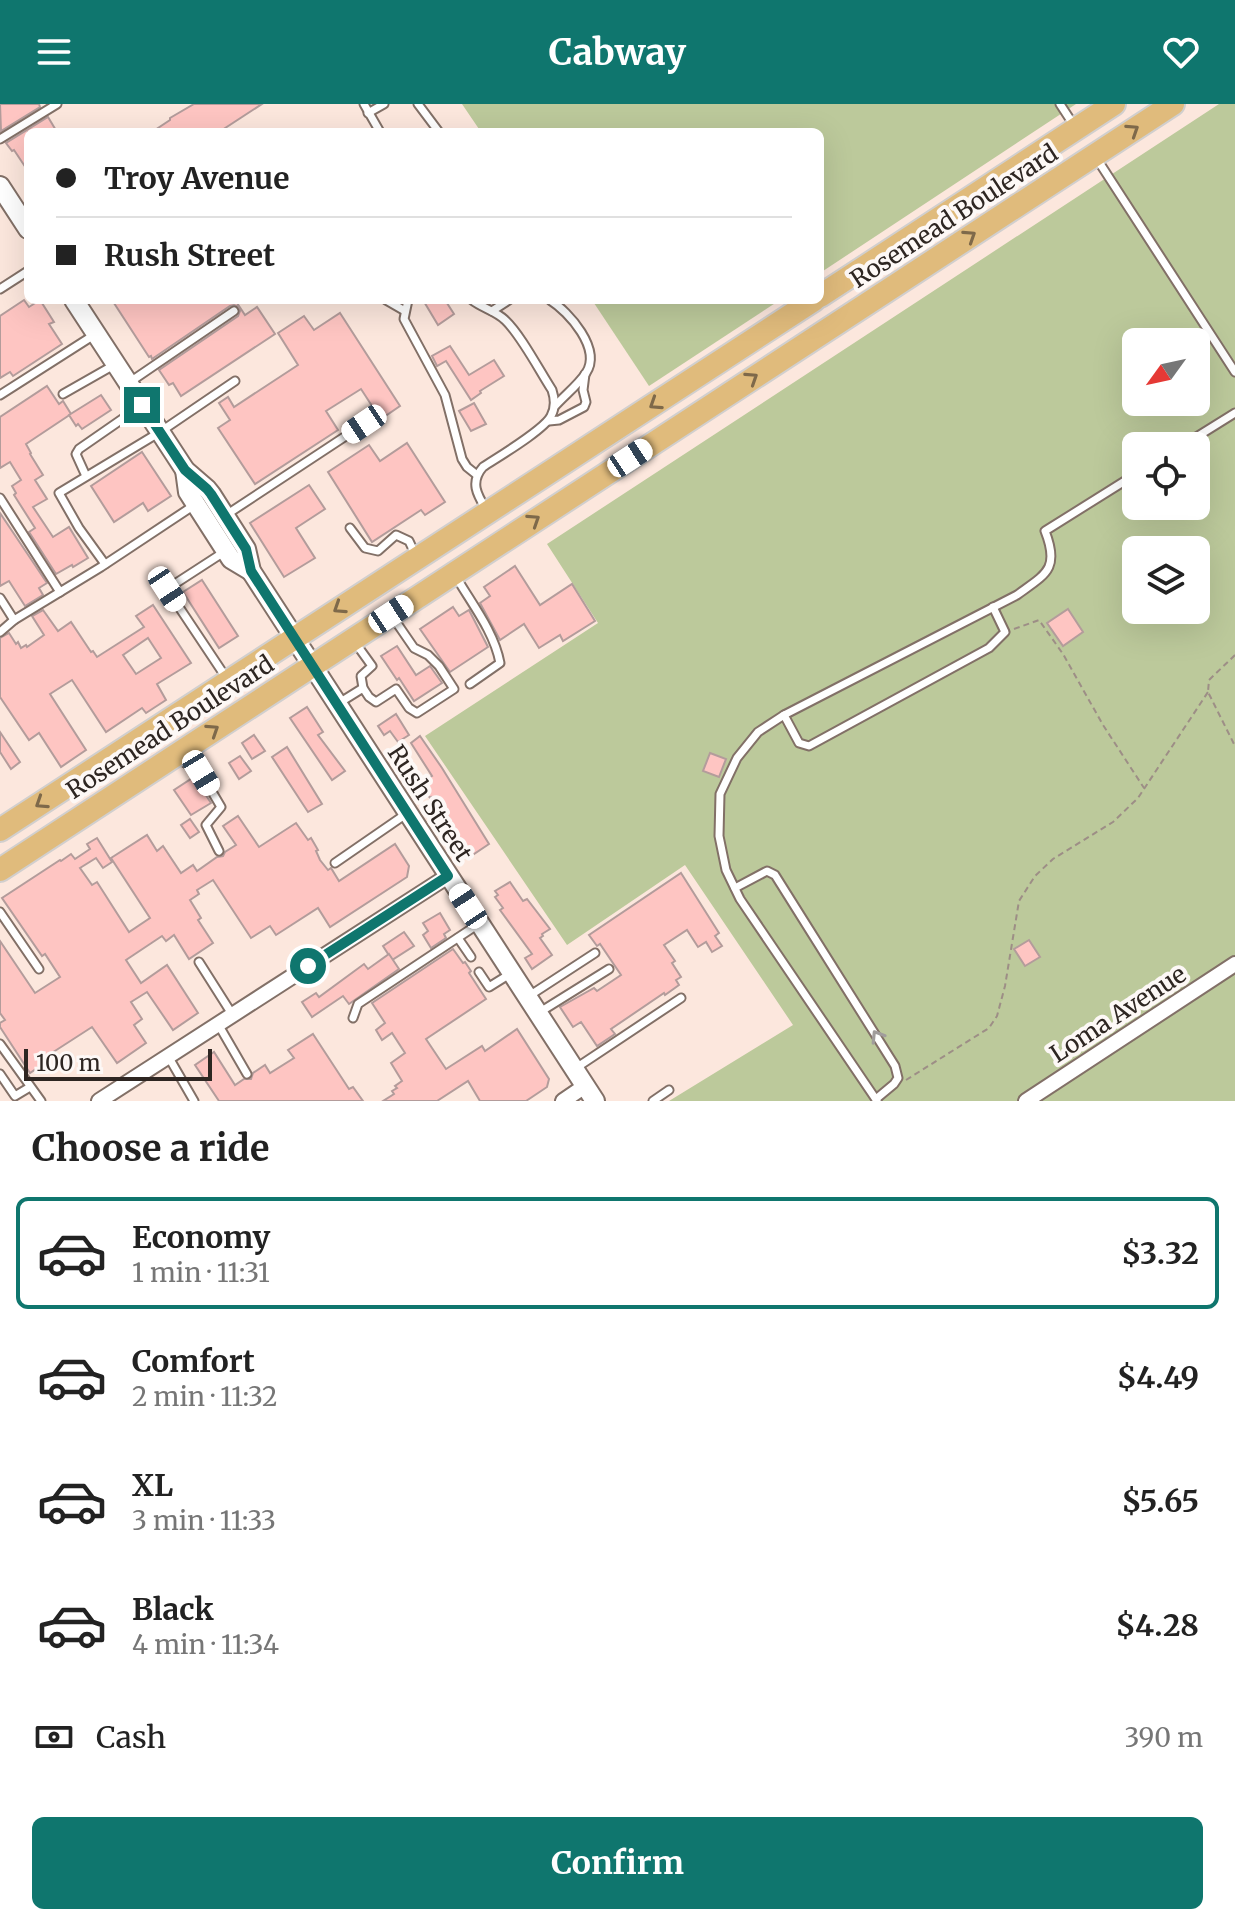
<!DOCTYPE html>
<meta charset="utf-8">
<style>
body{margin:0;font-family:Merriweather,serif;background:#f6f6f6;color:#222;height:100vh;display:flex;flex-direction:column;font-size:30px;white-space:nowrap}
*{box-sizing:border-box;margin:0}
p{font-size:26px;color:#767676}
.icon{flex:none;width:44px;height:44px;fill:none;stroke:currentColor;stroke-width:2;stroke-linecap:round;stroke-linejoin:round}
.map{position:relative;height:997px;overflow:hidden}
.drawer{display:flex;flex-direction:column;background:#fff;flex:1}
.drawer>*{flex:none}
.guide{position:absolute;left:24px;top:24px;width:800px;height:176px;border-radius:12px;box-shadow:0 8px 32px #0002;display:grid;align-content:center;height:176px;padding:0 32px;background:#fff}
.needle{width:52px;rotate:237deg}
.fabs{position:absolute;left:1122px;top:224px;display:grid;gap:16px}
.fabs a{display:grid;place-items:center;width:88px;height:88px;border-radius:12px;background:#fff;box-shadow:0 8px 32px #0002;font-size:40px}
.scale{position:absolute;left:24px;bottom:20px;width:188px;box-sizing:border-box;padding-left:8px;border:4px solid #2e2622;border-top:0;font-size:22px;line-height:28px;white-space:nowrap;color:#2e2622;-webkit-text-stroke:6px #fdf8f6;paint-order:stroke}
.end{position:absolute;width:36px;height:36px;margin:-18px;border:10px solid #0f766e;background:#fff;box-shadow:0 0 0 4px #fff}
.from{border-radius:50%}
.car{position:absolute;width:24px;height:48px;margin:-24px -12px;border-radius:10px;box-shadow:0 0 6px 2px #0007;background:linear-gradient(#fff 24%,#345 0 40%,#fff 0 76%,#345 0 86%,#fff 0)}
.guide b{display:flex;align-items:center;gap:28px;height:76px;font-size:30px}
.guide b+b{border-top:2px solid #e0e0e0}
.guide i{width:20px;height:20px;background:#222}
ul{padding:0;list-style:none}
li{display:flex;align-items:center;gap:24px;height:112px;margin:0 16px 12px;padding:0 16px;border:4px solid transparent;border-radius:12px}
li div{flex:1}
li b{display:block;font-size:30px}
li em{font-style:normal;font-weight:700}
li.current{border-color:#0f766e}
li>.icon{width:72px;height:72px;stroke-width:1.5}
h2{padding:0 32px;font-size:36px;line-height:96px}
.pay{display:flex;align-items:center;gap:20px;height:88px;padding:0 32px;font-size:30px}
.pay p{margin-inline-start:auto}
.action{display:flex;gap:16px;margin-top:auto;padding:16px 32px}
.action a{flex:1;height:92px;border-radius:12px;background:#0f766e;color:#fff;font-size:32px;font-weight:700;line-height:92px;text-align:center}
header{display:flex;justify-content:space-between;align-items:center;height:104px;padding:0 32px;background:#0f766e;color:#fff;font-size:36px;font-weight:700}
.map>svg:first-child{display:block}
</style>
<header><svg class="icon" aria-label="menu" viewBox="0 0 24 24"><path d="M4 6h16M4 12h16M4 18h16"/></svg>Cabway<svg class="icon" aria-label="heart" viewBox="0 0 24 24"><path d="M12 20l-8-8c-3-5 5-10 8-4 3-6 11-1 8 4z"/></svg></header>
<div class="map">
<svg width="1235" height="997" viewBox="0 0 1235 997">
<rect width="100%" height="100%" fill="#fce7dd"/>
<g fill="#bcc99b" fill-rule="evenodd">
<polygon points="462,0 1076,0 820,169 820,28 481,28"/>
<path d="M1219 0H1235V997H669L793 921 685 761 567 841 425 632 598 519 547 440ZM1136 238H1196V298H1136ZM1136 342H1196V402H1136ZM1136 446H1196V506H1136Z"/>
<polygon points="592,196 780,196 649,282"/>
</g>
<g fill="#fec5c2" stroke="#b39c9b" stroke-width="2" fill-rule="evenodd">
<polygon points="0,0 39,0 40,3 1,27"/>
<polygon points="194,0 262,0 219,28 152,28 170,16 170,14"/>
<polygon points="48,13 57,28 28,28 28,67 14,46 12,47 6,39"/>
<polygon points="24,196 29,203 40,196 54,218 49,220 62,240 13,272 10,268 0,274 0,212"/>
<polygon points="112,196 235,196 245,211 257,203 275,230 181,292 173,279 169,281 159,266 238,212 240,207 239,203 234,201 230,202 152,255 151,252 149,253"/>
<polygon points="423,196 445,196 454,210 438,221"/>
<polygon points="340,209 400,302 378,317 371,307 374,305 361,285 326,307 338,326 255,380 218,324 230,316 219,299 228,293 234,303 298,261 278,229 304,212 314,226"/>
<polygon points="450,242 469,271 494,256 504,272 480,287 481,289 471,296 446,257 437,262 432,252"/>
<polygon points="47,282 59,300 63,297 71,310 26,340 31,349 30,350 43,371 35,376 47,395 33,403 53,433 69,423 88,454 73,463 72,461 56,470 29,428 35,424 14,391 16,389 12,382 21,376 10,358 0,364 0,313"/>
<polygon points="101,291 111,306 82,325 78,320 76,322 69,311"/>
<polygon points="474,299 486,320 471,327 459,307"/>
<polygon points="407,339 445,398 425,411 421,406 372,438 328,368 369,341 380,357"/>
<polygon points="142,348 171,392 148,407 143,399 114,418 91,382"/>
<polygon points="309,381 325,405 296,424 315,454 284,473 250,419"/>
<polygon points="0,409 47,479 39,484 43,491 25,502 9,477 0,482"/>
<polygon points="515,462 540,501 572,480 595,517 563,537 560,531 539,544 524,520 500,536 480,499 490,492 484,483"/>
<polygon points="202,476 238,532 219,544 183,488"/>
<path d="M153 501 191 559 157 580 166 596 146 609 142 604 106 628 72 576 50 590 86 646 61 663 39 629 29 636 0 593V534L9 529 16 540 18 538 21 544 26 541 27 543 44 531 32 512 43 506 58 527 71 518 91 548 93 547 97 553 144 523 136 512ZM148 534 161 554 136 570 123 551Z"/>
<polygon points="453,503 459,512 469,506 488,543 450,568 420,525"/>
<polygon points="1068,505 1083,528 1063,542 1047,519"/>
<polygon points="397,542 416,571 430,562 442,579 414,597 399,574 397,576 381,552"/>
<polygon points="307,603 323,628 318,631 345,667 332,676 290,614"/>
<polygon points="396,610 409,631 398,638 390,627 384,631 378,622"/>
<polygon points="0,628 20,658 11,665 0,648"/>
<polygon points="254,631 265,647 252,655 242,639"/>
<polygon points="420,632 442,664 489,740 468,754 454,731 457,729 444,705 439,700 437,702 431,693 430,694 420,679 432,672 411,639"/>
<polygon points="287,643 322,700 308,708 272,653"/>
<polygon points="710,649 726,655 719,673 703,667"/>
<polygon points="240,652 251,667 239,675 229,659"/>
<polygon points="194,673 211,699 191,711 174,686"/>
<polygon points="238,712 259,743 296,719 308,736 311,734 318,746 316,747 320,756 328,766 331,764 339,777 395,740 409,762 407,773 330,823 318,804 276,831 270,822 251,834 213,776 197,786 199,790 190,796 201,814 198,816 213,839 189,855 174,831 166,837 162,832 126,856 141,879 167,861 198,909 173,926 147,888 131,898 142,915 134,921 146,939 117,959 92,923 44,954 46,958 30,969 0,923 0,919 5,916 0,909 0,837 35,889 60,873 45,850 42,852 2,794 60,756 61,757 71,750 75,755 90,745 87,740 97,734 112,758 103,764 96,754 80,764 92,781 97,778 129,828 150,814 111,754 147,731 157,747 163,742 181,769 193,761 197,767 217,753 223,752 225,748 236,741 223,722"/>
<polygon points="190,715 199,728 190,734 181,721"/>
<polygon points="681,769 719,829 715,832 722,842 712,848 706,838 698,843 687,826 664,841 675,857 672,859 681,873 676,876 679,881 665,891 664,889 611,925 615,930 597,942 581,918 573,923 560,903 594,884 597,887 621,871 600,840 597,842 589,831"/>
<polygon points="510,778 523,797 527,795 550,825 542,830 543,832 540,834 552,851 532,865 525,854 532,850 500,806 503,804 495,793 498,791 495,787"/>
<polygon points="440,809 450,826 444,830 446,834 431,844 423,831 428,827 423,819"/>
<polygon points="404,828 414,842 392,856 383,842"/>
<polygon points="1029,836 1040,853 1025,862 1014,845"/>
<polygon points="453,845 463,859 465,858 471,867 469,869 486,895 426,935 446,965 482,942 485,947 517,925 549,975 547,983 526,997 480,997 468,977 437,997 383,997 394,990 392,987 397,984 395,982 402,977 391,959 405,949 392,929 382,936 376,926 385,919 372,899"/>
<polygon points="389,850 399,865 349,900 343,892 312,913 302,898 316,889 319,893 364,860 368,865"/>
<polygon points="313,930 349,985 353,983 363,997 219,997 195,961 214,948 235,981 244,975 251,975 253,969 265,961 270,969 294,954 288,946"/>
</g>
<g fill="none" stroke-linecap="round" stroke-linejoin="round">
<defs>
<g id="service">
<polyline points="364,0 380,28"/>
<polyline points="418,0 439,28"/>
<polyline points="1060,0 1075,23"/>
<polyline points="368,9 384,0"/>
<polyline points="0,35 57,0"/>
<polyline points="1097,55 1235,268"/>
<polyline points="0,185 28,167"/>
<polyline points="386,196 405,207"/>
<polyline points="408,196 404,215 445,291 462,355 467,363 477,371"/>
<path d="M472 196C482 204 496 207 505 216 521 231 539 266 552 286 555 295 556 303 551 312 544 326 498 353 483 363 469 379 478 392 487 407"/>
<path d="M550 196C569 208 602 245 586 269 578 281 565 291 555 302"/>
<polyline points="492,207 509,196"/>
<polyline points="130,278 234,207"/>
<polyline points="63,290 114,261"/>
<polyline points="0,291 94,231"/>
<polyline points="549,317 559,316 584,303 586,298 583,286 585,270"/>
<polyline points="1182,342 1235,309"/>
<polyline points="86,372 76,350 79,345 141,302"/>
<polyline points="0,394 60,488"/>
<polyline points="226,411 364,320"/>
<polyline points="350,424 365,444 378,447 396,431 409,437 416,452"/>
<polyline points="224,448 167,485 227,575"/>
<polyline points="105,460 79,424 59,389 160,328 235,277"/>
<path d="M455 471C471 499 494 527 500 559L470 580"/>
<polyline points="0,494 14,516 101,463 196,400"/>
<polyline points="0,528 14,516"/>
<polyline points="354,537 372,562 361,572 363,584"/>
<polyline points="339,599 363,584 369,593 376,598 396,585 409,604 417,609 454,585 439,562 428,551 414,544 392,512"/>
<polyline points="784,611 799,639 809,642 989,544 1005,528 993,503"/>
<polyline points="179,655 201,669 221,703 206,721 219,747"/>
<polyline points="335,759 406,710"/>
<polyline points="735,784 767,767 775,771 895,962 898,974 894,980 876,995"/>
<polyline points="0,808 39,865"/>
<polyline points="458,834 471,853"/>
<polyline points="199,858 232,910"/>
<polyline points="479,868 489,883 510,870"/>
<polyline points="529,892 595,849"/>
<polyline points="540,908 609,865"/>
<polyline points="353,914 358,900 477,821"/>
<polyline points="218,920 247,970"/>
<polyline points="0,940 41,997"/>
<polyline points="168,952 194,997"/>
<polyline points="576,964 681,894"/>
<polyline points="0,970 15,992 30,983"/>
<polyline points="653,997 669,986"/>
<path d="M877 997 740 795 726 766 719 732 720 690 737 654 758 628 784 611 1017 491C1046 470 1060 465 1045 427L1136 370"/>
</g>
<g id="minor">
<polyline points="99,997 448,772"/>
<polyline points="563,997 585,982"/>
<polyline points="1026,997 1235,860"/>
</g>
<g id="tertiary">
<polyline points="0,82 28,125"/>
<polyline points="74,196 185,366 207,385 211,390 246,445 251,467 595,997"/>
<polyline points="185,366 188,388 231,455 251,467"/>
</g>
<g id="primary">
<polyline points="820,192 1114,0"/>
<polyline points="0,726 814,196"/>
<polyline points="0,766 1173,0"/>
</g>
</defs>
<use href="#service" stroke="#827067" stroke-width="11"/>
<use href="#minor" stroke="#827067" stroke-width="18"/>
<use href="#tertiary" stroke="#827067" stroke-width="22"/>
<use href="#primary" stroke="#d1cfce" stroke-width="26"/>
<g stroke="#9d8e86" stroke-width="2" stroke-dasharray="6 4" stroke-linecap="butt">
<polyline points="1014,525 1039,516 1063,550 1103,621 1144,684"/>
<polyline points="1235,551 1209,576 1208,588 1235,642"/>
<polyline points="906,976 989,924 997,912 1005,882 1019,797 1035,772 1053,755 1113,718 1138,694 1208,588"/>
</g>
<use href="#service" stroke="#fff" stroke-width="7"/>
<use href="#minor" stroke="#fff" stroke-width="14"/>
<use href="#tertiary" stroke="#fff" stroke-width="18"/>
<use href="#primary" stroke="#e0bb7c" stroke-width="22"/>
</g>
<defs><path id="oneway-chevron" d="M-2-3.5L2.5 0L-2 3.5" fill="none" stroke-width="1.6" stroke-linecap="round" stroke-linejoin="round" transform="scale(2)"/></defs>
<g stroke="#7e694a">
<use href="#oneway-chevron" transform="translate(1133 26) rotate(-33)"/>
<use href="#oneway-chevron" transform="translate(970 132) rotate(-33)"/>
<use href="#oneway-chevron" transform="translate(752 274) rotate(-33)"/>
<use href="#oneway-chevron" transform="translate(655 300) rotate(147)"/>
<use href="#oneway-chevron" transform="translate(534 416) rotate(-33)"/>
<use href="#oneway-chevron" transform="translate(339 504) rotate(147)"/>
<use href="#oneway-chevron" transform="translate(213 626) rotate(-33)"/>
<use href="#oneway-chevron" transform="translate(41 699) rotate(147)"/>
</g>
<use stroke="#a19d9c" href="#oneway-chevron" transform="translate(877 932) rotate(-122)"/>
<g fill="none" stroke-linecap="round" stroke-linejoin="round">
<polyline stroke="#0f766e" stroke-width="10" points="142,301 185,366 207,385 211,390 246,445 251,467 448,772 308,862"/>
</g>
<g text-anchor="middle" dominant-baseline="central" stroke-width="8" stroke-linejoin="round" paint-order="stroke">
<g font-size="24" fill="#2e2622" stroke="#fdf8f6">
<text transform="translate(954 112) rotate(-33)">Rosemead Boulevard</text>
<text transform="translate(170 623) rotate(-33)">Rosemead Boulevard</text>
<text transform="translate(430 699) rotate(57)">Rush Street</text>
<text transform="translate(1118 910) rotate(-33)">Loma Avenue</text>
</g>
</g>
</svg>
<div class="fabs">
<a><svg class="needle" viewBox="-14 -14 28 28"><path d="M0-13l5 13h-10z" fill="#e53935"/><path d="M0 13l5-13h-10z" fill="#767676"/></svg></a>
<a><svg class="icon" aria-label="locate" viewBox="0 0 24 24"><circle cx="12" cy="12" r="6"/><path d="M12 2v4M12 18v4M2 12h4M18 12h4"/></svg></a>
<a><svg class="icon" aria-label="layers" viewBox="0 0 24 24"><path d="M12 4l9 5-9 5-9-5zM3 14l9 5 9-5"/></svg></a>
</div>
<div class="scale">100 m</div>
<i class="end from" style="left:308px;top:862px"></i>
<i class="end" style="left:142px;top:301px"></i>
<i class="car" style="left:364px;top:320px;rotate:236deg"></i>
<i class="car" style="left:630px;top:354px;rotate:57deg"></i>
<i class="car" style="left:167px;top:485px;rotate:147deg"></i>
<i class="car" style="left:391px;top:510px;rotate:57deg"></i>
<i class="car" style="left:201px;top:669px;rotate:149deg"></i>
<i class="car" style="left:468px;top:802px;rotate:327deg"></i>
<div class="guide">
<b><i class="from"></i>Troy Avenue</b>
<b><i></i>Rush Street</b>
</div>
</div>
<section class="drawer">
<h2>Choose a ride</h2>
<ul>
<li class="current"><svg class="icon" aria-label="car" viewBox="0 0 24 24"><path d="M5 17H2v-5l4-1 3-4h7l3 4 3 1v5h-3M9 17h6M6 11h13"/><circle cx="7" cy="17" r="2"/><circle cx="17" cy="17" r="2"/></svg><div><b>Economy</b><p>1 min · 11:31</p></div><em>$3.32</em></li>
<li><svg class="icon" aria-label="car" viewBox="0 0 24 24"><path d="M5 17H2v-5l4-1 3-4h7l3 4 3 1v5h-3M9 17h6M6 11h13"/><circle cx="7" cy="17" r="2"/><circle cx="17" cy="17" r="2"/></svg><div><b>Comfort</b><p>2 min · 11:32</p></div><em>$4.49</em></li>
<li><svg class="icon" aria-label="car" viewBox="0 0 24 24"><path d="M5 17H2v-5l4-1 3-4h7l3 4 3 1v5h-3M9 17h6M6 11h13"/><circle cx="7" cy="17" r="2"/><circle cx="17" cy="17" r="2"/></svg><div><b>XL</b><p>3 min · 11:33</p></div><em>$5.65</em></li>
<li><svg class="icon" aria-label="car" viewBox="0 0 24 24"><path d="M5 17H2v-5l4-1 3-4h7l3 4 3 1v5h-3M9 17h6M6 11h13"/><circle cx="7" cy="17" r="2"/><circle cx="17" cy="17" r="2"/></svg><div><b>Black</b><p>4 min · 11:34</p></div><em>$4.28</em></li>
</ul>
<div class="pay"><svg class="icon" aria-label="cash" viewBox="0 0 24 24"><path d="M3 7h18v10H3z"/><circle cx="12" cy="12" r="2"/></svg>Cash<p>390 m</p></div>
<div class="action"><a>Confirm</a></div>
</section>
